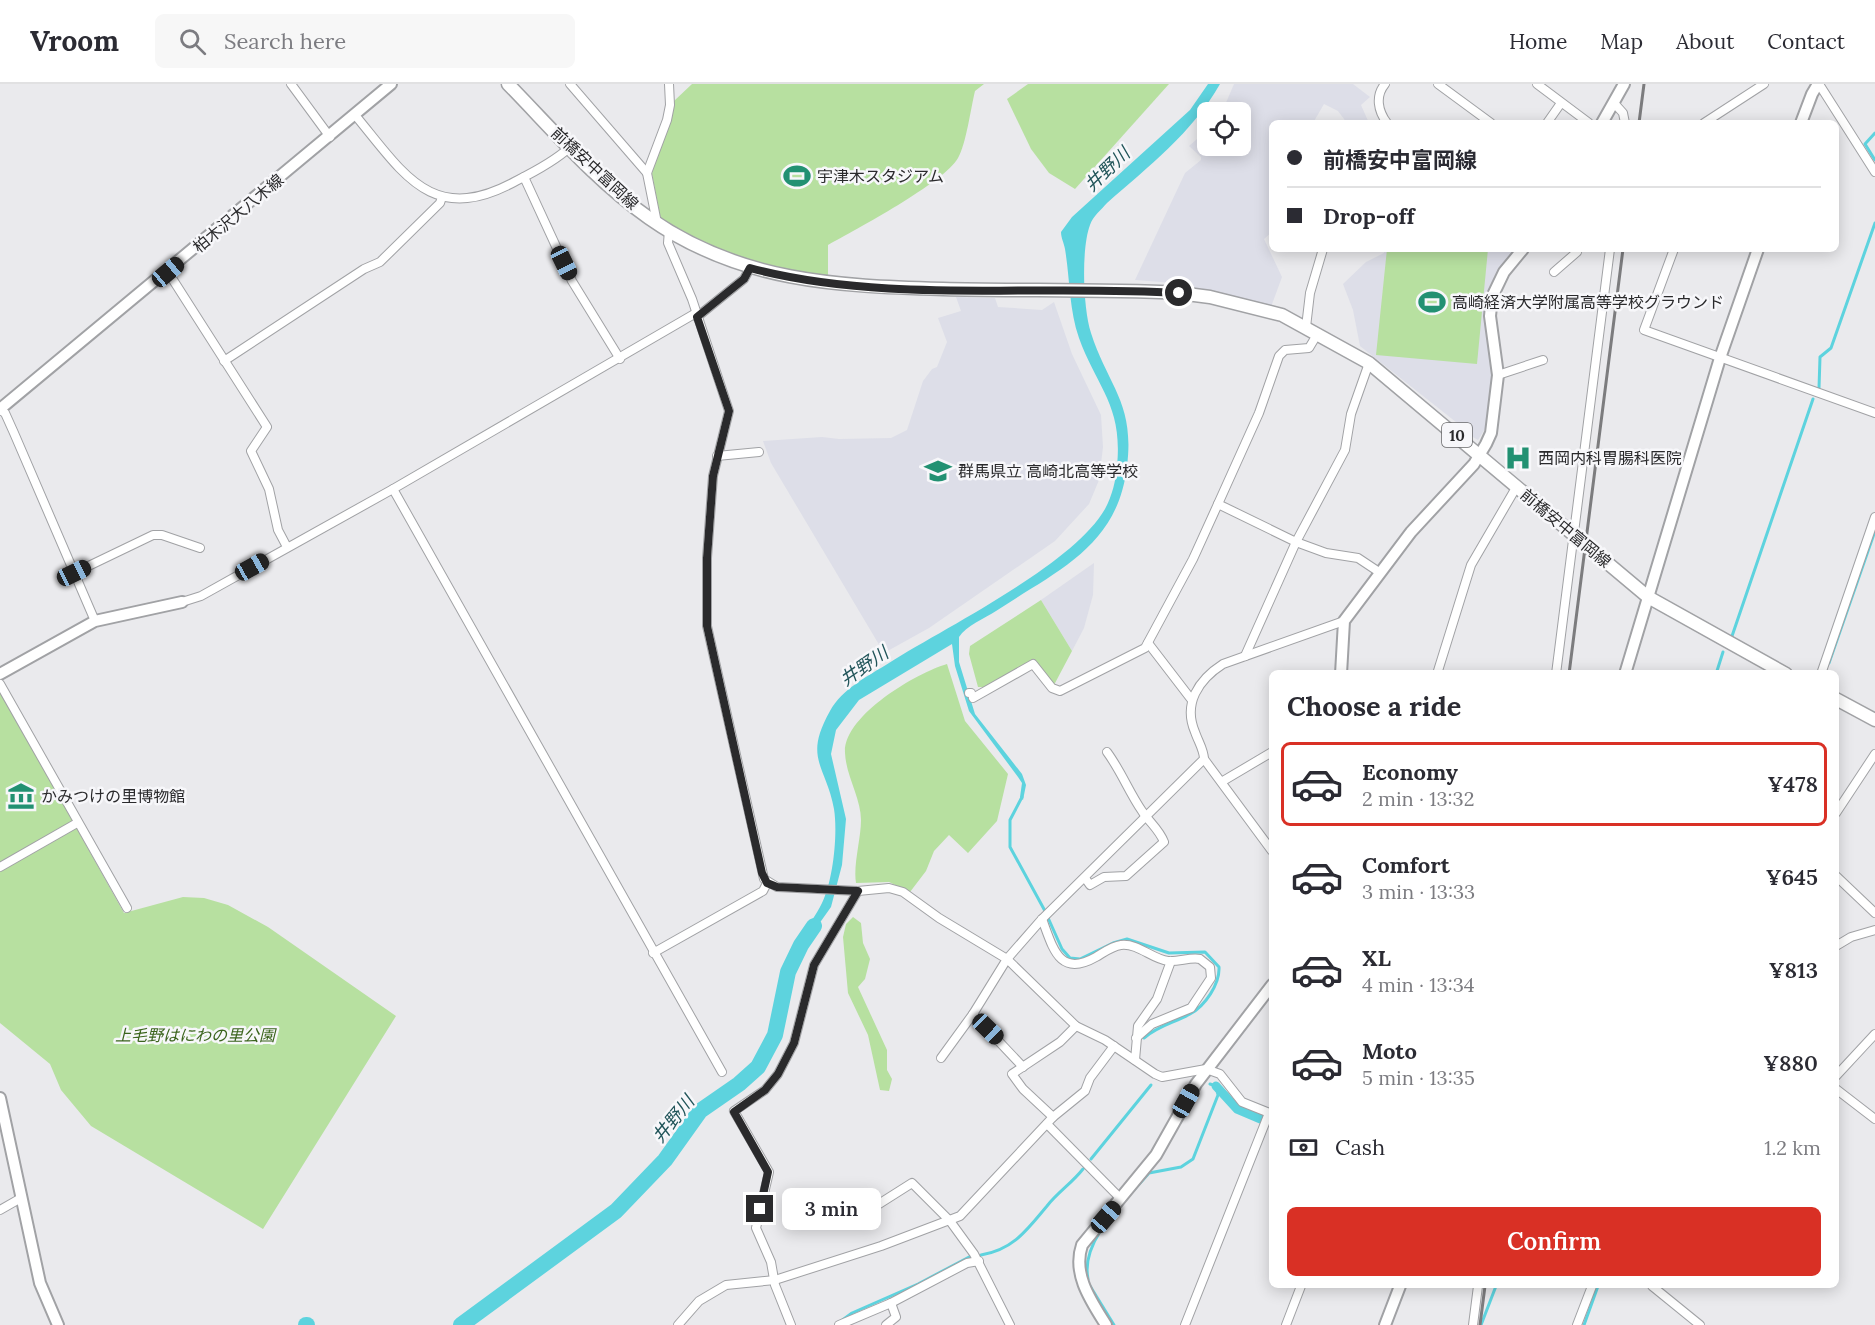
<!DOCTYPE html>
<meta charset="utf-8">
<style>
body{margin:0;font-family:Lora,"Noto Sans JP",serif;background:#f7f7f7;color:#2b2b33;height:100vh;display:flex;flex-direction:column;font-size:22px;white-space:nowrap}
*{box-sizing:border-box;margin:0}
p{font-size:20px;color:#7c7c81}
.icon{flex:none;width:33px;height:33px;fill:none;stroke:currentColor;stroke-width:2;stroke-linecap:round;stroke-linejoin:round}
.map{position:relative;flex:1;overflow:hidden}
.drawer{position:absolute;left:1269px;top:586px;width:570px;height:618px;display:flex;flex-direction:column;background:#fff;border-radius:9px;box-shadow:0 3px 15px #0003}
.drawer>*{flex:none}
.top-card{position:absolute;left:1269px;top:36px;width:570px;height:132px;border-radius:9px;box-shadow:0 3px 15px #0003;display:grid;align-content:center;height:132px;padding:0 18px;background:#fff}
.controls{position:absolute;left:1197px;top:18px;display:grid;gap:12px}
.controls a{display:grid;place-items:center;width:54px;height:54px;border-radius:9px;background:#fff;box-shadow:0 3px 15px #0003;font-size:30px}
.end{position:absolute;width:27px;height:27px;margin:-14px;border:8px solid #2a2a2c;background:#fff;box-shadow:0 0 0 3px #fff}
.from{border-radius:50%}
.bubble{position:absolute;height:42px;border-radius:9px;background:#fff;box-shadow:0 3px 15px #0003;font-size:20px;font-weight:600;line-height:42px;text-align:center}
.car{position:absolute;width:18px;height:36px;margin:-18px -9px;border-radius:8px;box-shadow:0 0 4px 2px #0007;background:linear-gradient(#222 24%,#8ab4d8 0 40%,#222 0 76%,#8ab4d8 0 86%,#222 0)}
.top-card b{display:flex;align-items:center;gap:21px;height:57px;font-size:22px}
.top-card b+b{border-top:2px solid #e1e1e2}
.top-card i{width:15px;height:15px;background:#2b2b33}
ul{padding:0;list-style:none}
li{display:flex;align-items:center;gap:18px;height:84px;margin:0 12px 9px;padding:0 6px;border:3px solid transparent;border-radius:9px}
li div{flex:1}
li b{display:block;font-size:22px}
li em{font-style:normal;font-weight:600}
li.selected{border-color:#d93025}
li>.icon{width:54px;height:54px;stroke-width:1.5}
h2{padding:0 18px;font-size:27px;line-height:72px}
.pay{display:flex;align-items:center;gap:15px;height:66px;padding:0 18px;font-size:22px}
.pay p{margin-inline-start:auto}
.action{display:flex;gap:12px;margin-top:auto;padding:12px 18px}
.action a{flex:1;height:69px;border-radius:9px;background:#d93025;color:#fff;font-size:24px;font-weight:600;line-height:69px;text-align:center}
header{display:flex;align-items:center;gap:36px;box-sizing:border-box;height:84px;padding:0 30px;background:#fff;border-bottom:2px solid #e1e1e2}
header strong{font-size:28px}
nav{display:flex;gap:33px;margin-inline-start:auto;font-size:21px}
.search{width:420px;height:54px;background:#f7f7f7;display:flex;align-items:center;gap:15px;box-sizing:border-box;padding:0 21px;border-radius:9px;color:#7c7c81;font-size:22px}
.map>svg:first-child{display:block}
</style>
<header>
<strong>Vroom</strong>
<div class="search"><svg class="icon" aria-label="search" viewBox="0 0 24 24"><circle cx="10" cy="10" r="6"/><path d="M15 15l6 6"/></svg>Search here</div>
<nav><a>Home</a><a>Map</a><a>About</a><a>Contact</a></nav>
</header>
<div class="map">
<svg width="1875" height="1241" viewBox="0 0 1875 1241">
<rect width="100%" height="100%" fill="#eaeaed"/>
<g fill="#dddee8">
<polygon points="1234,0 1353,0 1370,13 1361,21 1369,39 1347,39 1338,27 1324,20 1313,39 1272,39 1272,148 1264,155 1282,193 1271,223 1174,199 1135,196 1185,89 1201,76 1201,73 1189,62 1197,55 1207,52 1208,62 1240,62 1240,28 1222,28"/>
<polygon points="1384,165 1518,165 1495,195 1495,292 1486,343 1478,356 1461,346 1461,342 1360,262 1353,226 1343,200 1366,178 1384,169"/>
<polygon points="956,213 995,214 998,223 1042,226 1054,218 1072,270 1101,331 1103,363 1099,396 1089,420 1055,457 929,544 884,569 771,379 763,357 822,353 839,355 891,354 907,346 923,297 932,285 937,283 947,258 938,234 961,227"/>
<polygon points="1094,479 1093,511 1084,544 1072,567 1041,516"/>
</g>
<g fill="#b7e0a0">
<path d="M692 0H984L975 7C971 23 966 61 958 74 945 98 855 146 828 161V196L784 190 723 167 664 138 660 132 652 90 654 78 674 17Z"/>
<polygon points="1028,0 1169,0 1075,105 1049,89 1031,65 1007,15"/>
<polygon points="1387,165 1488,165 1477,280 1376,271"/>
<polygon points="1041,516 1072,567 1054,601 1034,575 985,603 978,603 969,570 970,562"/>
<path d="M947 580 965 637 1008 690 997 737 968 769 949 751 934 767 926 787 910 808 889 798 856 799C853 781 861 755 861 736 861 714 846 692 845 669 843 632 916 589 947 580Z"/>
<polygon points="0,607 124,829 183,813 204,814 228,821 268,843 396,932 263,1145 91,1042 61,1006 50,980 0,939"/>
<polygon points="853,833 861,839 863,859 870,875 865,895 858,903 887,966 887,986 892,995 889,1007 880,1006 868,951 848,909 843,853 846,840"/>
</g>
<path fill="#5dd3de" d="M1208 0H1220C1192 49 1149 82 1107 119 1101 126 1093 132 1090 141 1081 165 1083 224 1091 249 1108 302 1135 319 1127 382 1118 463 1056 487 996 527 985 534 966 542 959 553V578L975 630 1022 690 1026 701 1023 716 1020 713 1022 699 1018 693 969 627 955 582 952 560 859 616 836 646 831 670 846 735 842 781 831 823 804 861 798 857C806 844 816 832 822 819 833 797 838 750 834 725 826 681 803 675 830 627 842 605 868 592 889 579 946 543 1073 481 1105 425 1112 412 1116 396 1117 382 1123 321 1097 304 1079 254 1069 225 1070 195 1065 165 1064 159 1061 154 1061 148L1072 133 1190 26Z"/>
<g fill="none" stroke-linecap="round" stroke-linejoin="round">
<g stroke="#5dd3de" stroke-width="3">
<polyline points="1875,49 1865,60 1875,76"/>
<polyline points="1819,304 1820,273 1831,264 1875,139"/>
<polyline points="1731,555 1813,315"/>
<polyline points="1829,579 1875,447"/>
<polyline points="1716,590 1723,568"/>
<path d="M1022 713 1010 736V763L1045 827 1062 865 1070 874 1080 875 1113 859 1127 855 1169 869 1205 868 1219 883C1220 900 1205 922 1190 930 1174 939 1159 941 1144 954"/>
<polyline points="1091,1075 1151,1001"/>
<path d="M981 1171C1013 1166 1027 1146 1047 1122 1057 1109 1072 1099 1083 1085"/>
<path d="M1088 1195C1080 1156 1125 1117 1149 1089L1181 1083 1193 1075 1218 1011 1216 1002 1210 1000"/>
<polyline points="1090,1202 1114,1241"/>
<polyline points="837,1240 852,1229 918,1200 971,1172"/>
<polyline points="1481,1241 1496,1202"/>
<polyline points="1584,1241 1598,1202"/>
</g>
<polyline stroke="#5dd3de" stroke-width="9" points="1216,1002 1237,1025 1263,1036"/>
<g stroke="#5dd3de" stroke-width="16">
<polyline points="306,1241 307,1241"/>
<polyline points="461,1241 616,1127 665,1076 700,1027 739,1000 758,983 775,951 788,888 801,861 814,842"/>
</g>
<defs>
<g id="street">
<polyline points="291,0 330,53"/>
<polyline points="570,0 647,89"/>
<path d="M1385 0C1375 12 1378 27 1387 39"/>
<polyline points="1438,0 1491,39"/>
<polyline points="1537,0 1589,39"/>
<polyline points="1819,0 1875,88"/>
<polyline points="1614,19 1623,29 1625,39"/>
<path d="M355 31C404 90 432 143 516 97 534 88 555 77 570 63"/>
<polyline points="1547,39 1561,19"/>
<polyline points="1704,39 1764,0"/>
<polyline points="524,93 572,197 620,275"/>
<polyline points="657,139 647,89 667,36 670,21 669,0"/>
<polyline points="669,146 668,159 692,215 729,327 713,392 707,474 707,542 764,795 777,803 858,807 889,804 903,808 939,834 1007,875 1076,942 1105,956 1155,990 1162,993 1206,985 1220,990 1242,1018 1272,1030"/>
<polyline points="1674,165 1644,246 1875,329"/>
<polyline points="168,188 267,343 251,367 269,405 278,446 287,463"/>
<polyline points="1554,188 1577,168"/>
<polyline points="697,233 744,195 750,184"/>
<polyline points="1306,243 1310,209 1323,165"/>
<polyline points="224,277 364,185 380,178 440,119 442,113"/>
<polyline points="1498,291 1543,276"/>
<polyline points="0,326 5,329 14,349 95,537"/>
<polyline points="717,372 759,368"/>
<polyline points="393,405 722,988"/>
<polyline points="1218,420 1296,458 1326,469 1358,474 1379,488"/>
<polyline points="74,489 153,451 162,451 200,464"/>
<polyline points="182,518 201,512 393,405 696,229"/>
<polyline points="1148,559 1191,615"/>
<polyline points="1245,572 1296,458 1345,366 1351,330 1369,279"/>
<polyline points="1437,590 1471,481 1517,402"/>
<polyline points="1556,590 1610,165"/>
<polyline points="1821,590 1875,433"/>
<polyline points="0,600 127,824"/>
<polyline points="969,609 971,609"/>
<polyline points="973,614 1033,580 1052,604 1060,607 1145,564 1193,475 1218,420 1259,329 1279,272 1285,266 1309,264 1318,249"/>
<polyline points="1204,675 1272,767"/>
<polyline points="1223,697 1272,668"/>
<polyline points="1836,729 1875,670"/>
<polyline points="0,783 77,739"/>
<polyline points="1836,792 1875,829"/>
<path d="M1085 794 1090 801 1104 793 1126 792 1164 758C1159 745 1149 738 1142 727 1129 708 1121 687 1107 668"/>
<path d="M1042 835C1053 864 1059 894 1096 873 1103 869 1112 862 1121 861 1138 859 1152 875 1168 877 1179 878 1190 873 1200 875L1210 883 1211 894 1191 924 1152 940 1136 954"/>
<polyline points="1836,862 1851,853 1875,846"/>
<polyline points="653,869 763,807 767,799"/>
<polyline points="973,930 1023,983"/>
<path d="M941 974 973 930 1007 875 1042 835 1204 675C1204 666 1198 657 1195 648 1183 620 1198 596 1223 580L1344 537"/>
<polyline points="1135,976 1138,942 1157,915 1171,877"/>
<polyline points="1836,992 1875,950"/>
<polyline points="1836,1005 1875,1035"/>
<polyline points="1053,1033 1023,1005 1012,990 1060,958 1076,942"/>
<polyline points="1047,1040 1121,1115"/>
<polyline points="871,1125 912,1099 950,1137 974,1170 1010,1241"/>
<polyline points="0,1126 21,1114"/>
<polyline points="1652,1202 1700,1241"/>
<polyline points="678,1241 699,1217 726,1201 775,1196 881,1162 960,1132 1053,1033 1085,1007 1090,994 1114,962"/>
<polyline points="791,1241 775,1201 771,1178 756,1144 769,1088 734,1027 765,1006 778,990 794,959 814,881 858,807"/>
<polyline points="839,1241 891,1219 967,1179 979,1177"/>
<polyline points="886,1241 896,1233 891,1219"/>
<polyline points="1185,1241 1269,1029"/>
<polyline points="1286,1241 1301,1202"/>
<polyline points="1473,1241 1478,1202"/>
<polyline points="1577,1241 1592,1202"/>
</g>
<g id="secondary">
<polyline points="1602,39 1624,0"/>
<polyline points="1801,39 1812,10 1818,0"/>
<polyline points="0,325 391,0"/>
<polyline points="0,590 95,537 182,518"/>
<polyline points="1341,590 1344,537 1411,448 1474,380 1486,360 1491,349 1498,291 1490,232 1492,213 1504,188 1523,165"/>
<polyline points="1625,590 1720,274 1758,165"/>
<polyline points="0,1014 40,1199 58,1241"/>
<path d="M1106 1241C1091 1217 1072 1190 1082 1161L1156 1071 1196 1000 1272 901"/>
<polyline points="1385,1241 1400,1202"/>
</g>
<g id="primary">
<path d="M508 0C553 46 596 97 649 134 740 198 837 202 943 205 1022 207 1101 205 1179 209L1210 213 1282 231 1369 279 1648 513 1786 590"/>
<polyline points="1836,615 1875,636"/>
</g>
</defs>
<use href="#street" stroke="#a1a2a5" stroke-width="10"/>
<use href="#secondary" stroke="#a1a2a5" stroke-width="14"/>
<use href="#primary" stroke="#a1a2a5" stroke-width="15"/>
<use href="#street" stroke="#fff" stroke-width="8"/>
<use href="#secondary" stroke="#fff" stroke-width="10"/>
<use href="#primary" stroke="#fff" stroke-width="12"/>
<g stroke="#7c7c7e" stroke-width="3">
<polyline points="1639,39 1644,0"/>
<polyline points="1569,590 1623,165"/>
<polyline points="1480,1241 1485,1202"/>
</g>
</g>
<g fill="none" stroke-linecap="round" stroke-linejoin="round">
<path stroke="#2a2a2c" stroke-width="8" d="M760 1125 768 1088 734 1028 765 1006 778 990 794 959 814 881 858 807 777 803 767 799 762 789 707 542V474L713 392 729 327 697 233 744 195 750 184C885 220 1040 200 1179 209"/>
</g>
<defs>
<symbol id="stadium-bare" viewBox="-9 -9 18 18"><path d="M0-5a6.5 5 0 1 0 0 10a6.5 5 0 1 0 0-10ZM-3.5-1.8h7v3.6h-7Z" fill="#229172" stroke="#f7f7fa" stroke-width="2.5" paint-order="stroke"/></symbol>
<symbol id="hospital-bare" viewBox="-9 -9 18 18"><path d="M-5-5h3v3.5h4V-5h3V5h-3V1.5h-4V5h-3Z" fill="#229172" stroke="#f7f7fa" stroke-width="2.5" paint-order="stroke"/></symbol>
<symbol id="school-bare" viewBox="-9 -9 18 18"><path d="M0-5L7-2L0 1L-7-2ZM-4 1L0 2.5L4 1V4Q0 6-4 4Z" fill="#229172" stroke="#f7f7fa" stroke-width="2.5" paint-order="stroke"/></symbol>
<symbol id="museum-bare" viewBox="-9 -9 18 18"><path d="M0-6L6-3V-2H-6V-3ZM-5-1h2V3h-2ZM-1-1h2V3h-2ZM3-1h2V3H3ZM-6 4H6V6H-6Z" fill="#229172" stroke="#f7f7fa" stroke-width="2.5" paint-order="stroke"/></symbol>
</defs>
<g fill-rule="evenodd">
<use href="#stadium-bare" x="778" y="73" width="38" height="38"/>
<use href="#stadium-bare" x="1413" y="199" width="38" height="38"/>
<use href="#hospital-bare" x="1499" y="355" width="38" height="38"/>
<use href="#school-bare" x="919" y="368" width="38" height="38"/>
<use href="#museum-bare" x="2" y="693" width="38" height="38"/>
</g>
<g text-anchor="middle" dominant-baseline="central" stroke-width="5" stroke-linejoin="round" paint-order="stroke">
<rect fill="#f7f7fa" stroke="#68686a" stroke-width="1.5" x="1442" y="339" width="30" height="24" rx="4.5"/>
<g font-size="15" font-weight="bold" fill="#2a2a2c">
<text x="1457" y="351">10</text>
</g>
<g font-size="16" fill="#2a2a2c" stroke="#f7f7fa">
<text transform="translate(595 84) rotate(43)">前橋安中富岡線</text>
<text transform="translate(238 129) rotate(-40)">柏木沢大八木線</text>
<text transform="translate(1566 444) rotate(40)">前橋安中富岡線</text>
</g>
<g font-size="16" fill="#2a2a2c" stroke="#f7f7fa" text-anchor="start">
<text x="817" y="92">宇津木スタジアム</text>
<text x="1452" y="218">高崎経済大学附属高等学校グラウンド</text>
<text x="1538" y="374">西岡内科胃腸科医院</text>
<text x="958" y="387">群馬県立 高崎北高等学校</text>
<text x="41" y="712">かみつけの里博物館</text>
</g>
<g font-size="16" font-style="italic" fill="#3b641d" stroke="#f7f7fa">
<text x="195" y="951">上毛野はにわの里公園</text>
</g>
<g font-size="18" font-style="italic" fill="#22555a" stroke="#f7f7fa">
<text transform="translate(1107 85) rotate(-44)">井野川</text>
<text transform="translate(864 582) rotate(-35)">井野川</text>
<text transform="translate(673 1035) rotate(-51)">井野川</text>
</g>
</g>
</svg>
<div class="controls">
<a><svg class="icon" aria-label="locate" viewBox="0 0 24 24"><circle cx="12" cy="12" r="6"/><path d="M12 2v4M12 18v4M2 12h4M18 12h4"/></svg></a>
</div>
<i class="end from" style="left:1179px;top:209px"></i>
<i class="end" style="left:760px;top:1125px"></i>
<div class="bubble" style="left:782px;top:1104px;width:99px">3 min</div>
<i class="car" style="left:564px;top:179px;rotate:154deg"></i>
<i class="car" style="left:168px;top:188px;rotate:50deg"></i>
<i class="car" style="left:252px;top:483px;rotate:61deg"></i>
<i class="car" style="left:74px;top:489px;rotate:64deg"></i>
<i class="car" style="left:988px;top:945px;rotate:134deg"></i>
<i class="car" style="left:1186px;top:1017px;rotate:29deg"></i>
<i class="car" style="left:1106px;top:1133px;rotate:41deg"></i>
<div class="top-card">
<b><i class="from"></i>前橋安中富岡線</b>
<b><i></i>Drop-off</b>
</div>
<section class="drawer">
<h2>Choose a ride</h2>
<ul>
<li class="selected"><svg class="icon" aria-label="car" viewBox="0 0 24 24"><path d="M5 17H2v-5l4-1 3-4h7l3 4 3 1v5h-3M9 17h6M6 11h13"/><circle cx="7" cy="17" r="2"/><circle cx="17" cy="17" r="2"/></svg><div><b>Economy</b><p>2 min · 13:32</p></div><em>¥478</em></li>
<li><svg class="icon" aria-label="car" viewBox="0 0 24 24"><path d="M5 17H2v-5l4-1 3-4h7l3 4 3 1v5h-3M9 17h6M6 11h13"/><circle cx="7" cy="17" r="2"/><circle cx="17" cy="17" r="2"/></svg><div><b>Comfort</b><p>3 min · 13:33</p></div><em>¥645</em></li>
<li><svg class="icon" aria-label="car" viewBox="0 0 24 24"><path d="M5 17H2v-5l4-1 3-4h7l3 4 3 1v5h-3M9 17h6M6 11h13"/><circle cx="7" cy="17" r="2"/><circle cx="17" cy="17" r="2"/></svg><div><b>XL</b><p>4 min · 13:34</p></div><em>¥813</em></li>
<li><svg class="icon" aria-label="car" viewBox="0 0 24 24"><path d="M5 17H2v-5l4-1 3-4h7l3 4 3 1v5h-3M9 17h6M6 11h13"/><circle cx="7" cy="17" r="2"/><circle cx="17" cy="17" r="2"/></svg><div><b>Moto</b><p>5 min · 13:35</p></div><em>¥880</em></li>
</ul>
<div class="pay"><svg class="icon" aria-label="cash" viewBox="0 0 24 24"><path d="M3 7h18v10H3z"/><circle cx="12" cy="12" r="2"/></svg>Cash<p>1.2 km</p></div>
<div class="action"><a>Confirm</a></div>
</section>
</div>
